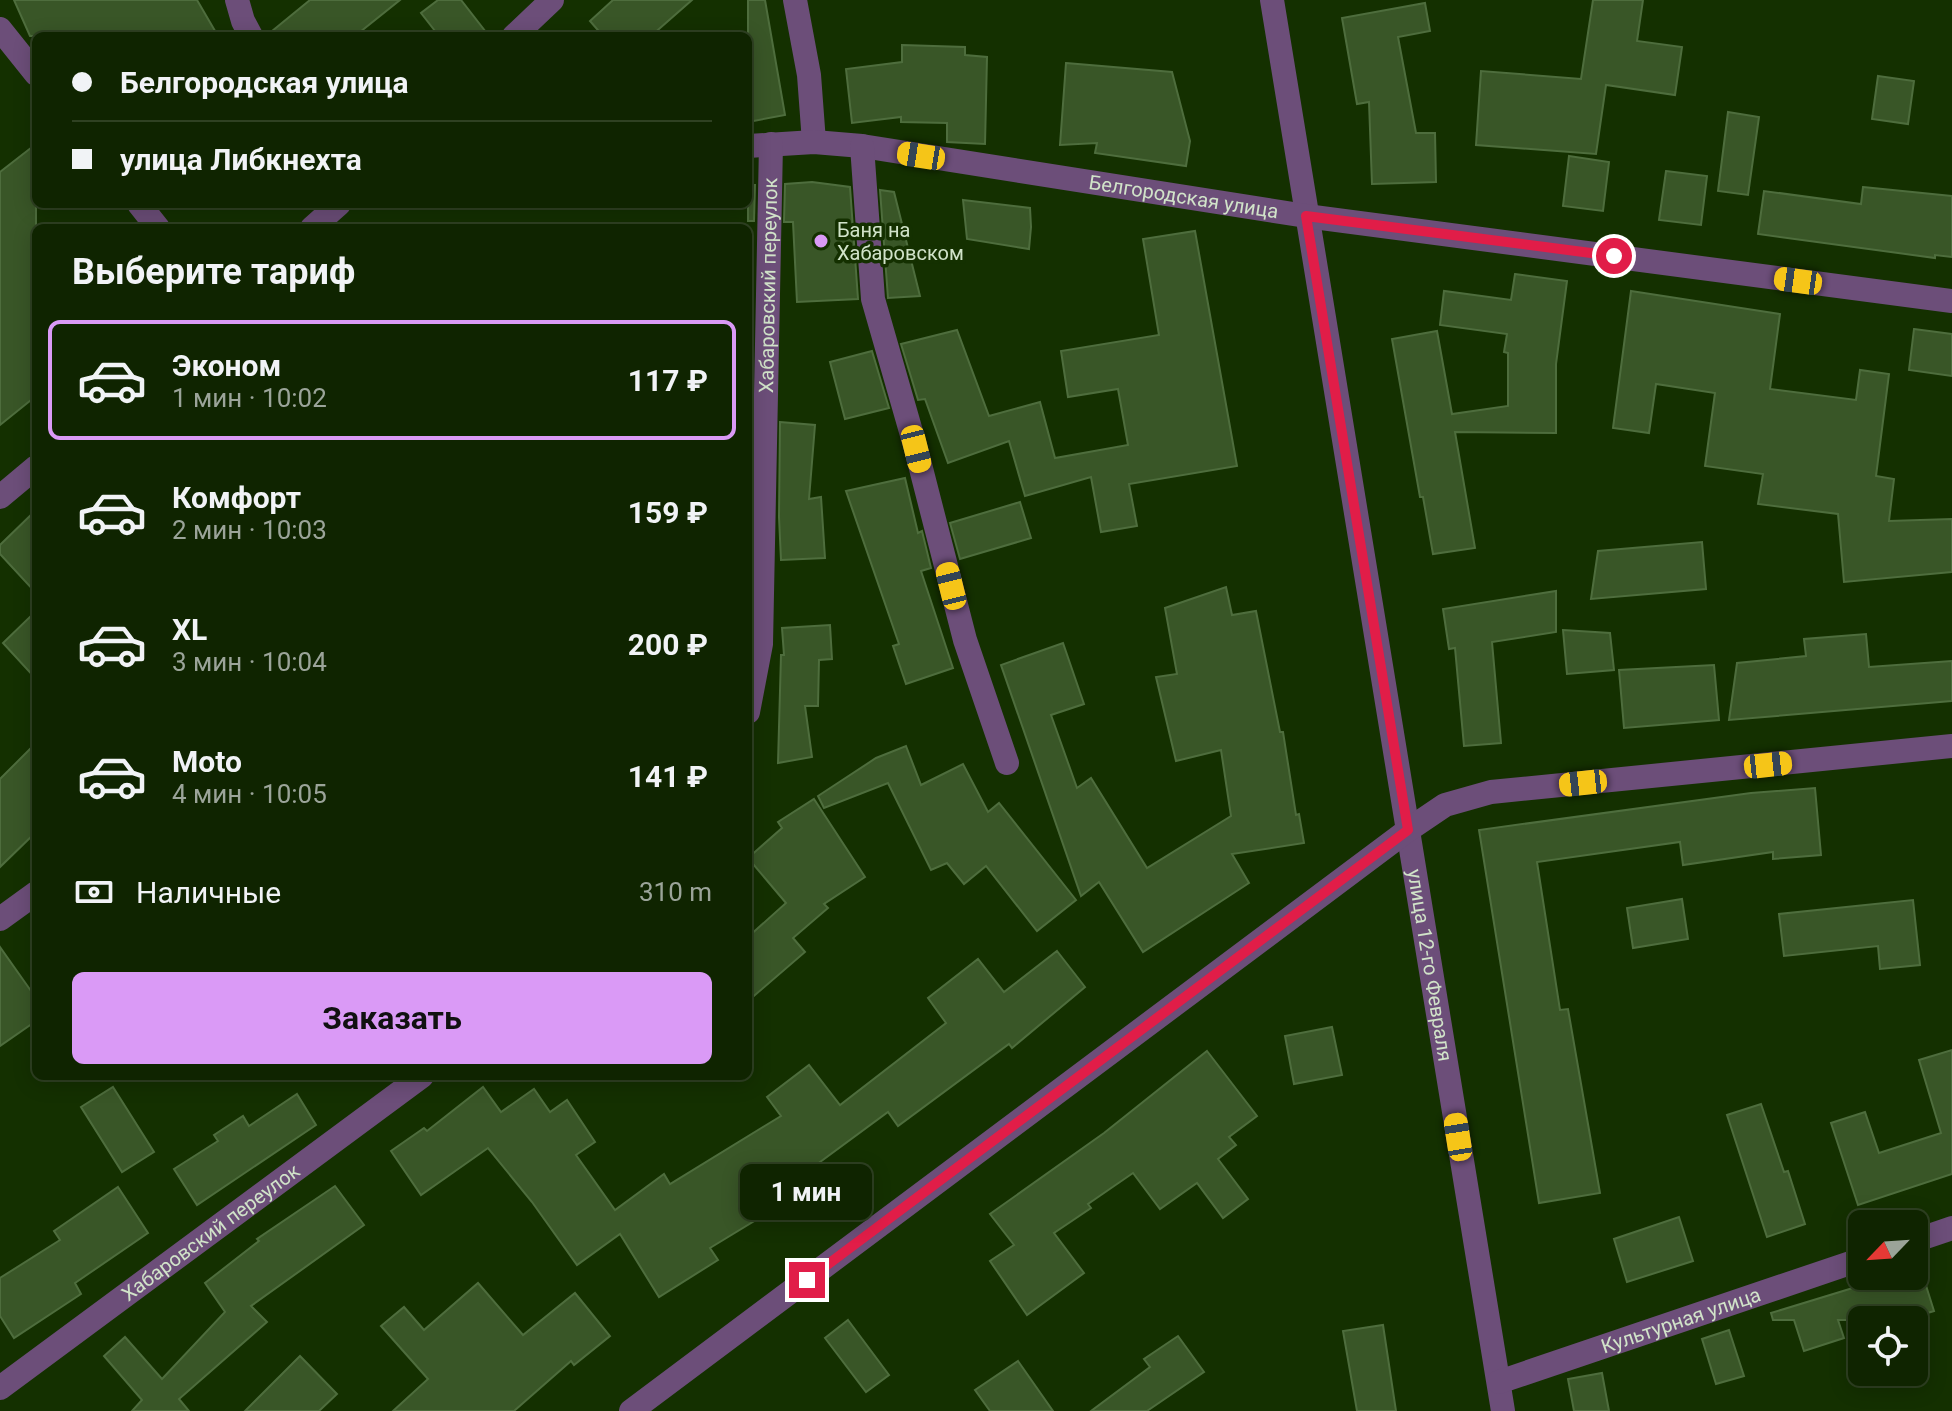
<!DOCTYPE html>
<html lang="ru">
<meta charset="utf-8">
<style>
body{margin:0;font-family:Roboto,sans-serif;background:#182c0a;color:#f1f3f6;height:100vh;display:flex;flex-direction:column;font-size:30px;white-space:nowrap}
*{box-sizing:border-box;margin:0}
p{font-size:26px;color:#9ba499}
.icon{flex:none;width:44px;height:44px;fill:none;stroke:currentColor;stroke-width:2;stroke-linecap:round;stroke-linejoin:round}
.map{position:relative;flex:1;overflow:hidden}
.details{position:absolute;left:32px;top:224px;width:720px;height:856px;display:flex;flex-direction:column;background:#0f2400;border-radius:12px;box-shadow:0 4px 20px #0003,0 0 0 2px #2f4122}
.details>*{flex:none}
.guide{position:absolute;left:32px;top:32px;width:720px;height:176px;border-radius:12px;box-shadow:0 4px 20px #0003,0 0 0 2px #2f4122;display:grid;align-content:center;height:176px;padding:0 40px;background:#0f2400}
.needle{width:52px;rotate:245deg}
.controls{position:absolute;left:1848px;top:1210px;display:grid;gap:16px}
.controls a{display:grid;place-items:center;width:80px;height:80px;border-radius:12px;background:#0f2400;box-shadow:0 4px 20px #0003,0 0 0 2px #2f4122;font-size:40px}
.end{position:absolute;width:36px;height:36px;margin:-18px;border:10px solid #e11d48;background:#fff;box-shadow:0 0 0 4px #fff}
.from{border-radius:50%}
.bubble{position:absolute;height:56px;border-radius:12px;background:#0f2400;box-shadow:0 4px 20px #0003,0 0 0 2px #2f4122;font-size:26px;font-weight:700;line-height:56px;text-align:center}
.car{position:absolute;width:24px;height:48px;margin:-24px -12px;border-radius:10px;box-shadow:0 0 6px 2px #0007;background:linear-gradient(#f5c518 24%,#345 0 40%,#f5c518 0 76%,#345 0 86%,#f5c518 0)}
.guide b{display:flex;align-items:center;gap:28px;height:76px;font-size:30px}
.guide b+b{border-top:2px solid #2f4122}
.guide i{width:20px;height:20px;background:#f1f3f6}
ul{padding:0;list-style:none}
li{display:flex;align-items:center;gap:24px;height:120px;margin:0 16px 12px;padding:0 24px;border:4px solid transparent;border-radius:12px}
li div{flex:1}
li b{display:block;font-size:30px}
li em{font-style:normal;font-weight:700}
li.on{border-color:#da9af6}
li>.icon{width:72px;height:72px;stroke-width:1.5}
h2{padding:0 40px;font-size:36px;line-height:96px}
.pay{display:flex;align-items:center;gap:20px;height:88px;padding:0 40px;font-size:30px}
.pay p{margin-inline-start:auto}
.primary-button{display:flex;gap:16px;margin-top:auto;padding:16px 40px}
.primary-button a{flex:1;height:92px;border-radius:12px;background:#da9af6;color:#111;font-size:32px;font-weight:700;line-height:92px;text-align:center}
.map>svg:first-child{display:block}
</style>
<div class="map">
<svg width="1952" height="1411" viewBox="0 0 1952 1411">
<rect width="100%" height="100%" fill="#143000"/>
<g fill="#395627" stroke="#4e6d3d" stroke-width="2">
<polygon points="14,0 197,0 218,36 30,36"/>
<polygon points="310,0 400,0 355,36 266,36"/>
<polygon points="438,0 461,0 489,36 439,36 421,13"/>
<polygon points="613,0 692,0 651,36 603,36 590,21"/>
<polygon points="748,0 765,0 785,115 748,122"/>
<polygon points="1593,0 1643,0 1637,41 1682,47 1675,95 1606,85 1596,154 1476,145 1481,71 1581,79"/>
<polygon points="1425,3 1430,31 1398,37 1416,133 1435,133 1436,182 1372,184 1369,102 1357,104 1342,18"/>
<polygon points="902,45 965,47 965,55 987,57 985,144 947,142 947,123 901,122 901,117 852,123 846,69 902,62"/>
<polygon points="1066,63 1172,72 1190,141 1186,166 1095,153 1097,143 1060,145"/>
<polygon points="1878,76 1914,81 1908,124 1872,119"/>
<polygon points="1728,112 1759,117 1748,195 1718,191"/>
<polygon points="36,144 36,396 0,425 0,172"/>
<polygon points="1569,156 1609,162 1603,211 1563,206"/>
<polygon points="1666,171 1707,176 1701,225 1659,220"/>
<polygon points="812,182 850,187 858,299 797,302 793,222 784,222 785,184"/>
<polygon points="748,185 755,185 754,221 748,221"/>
<polygon points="1863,187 1952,196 1952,257 1935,255 1935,258 1758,234 1764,191 1861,204"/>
<polygon points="880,190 894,192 920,296 888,298"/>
<polygon points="963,200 1030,208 1031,227 1029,249 967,239"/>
<polygon points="1195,231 1237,466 1129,484 1137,526 1101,532 1091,477 1025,496 1009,441 948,463 925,399 918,400 901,344 957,330 989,416 1040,402 1055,458 1128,445 1118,389 1068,397 1061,351 1159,335 1143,239"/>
<polygon points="1515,274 1567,281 1556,364 1556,433 1455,432 1475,548 1433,554 1423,497 1420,497 1392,339 1437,331 1452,414 1508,406 1508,353 1504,352 1507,334 1440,325 1444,291 1511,300"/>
<polygon points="1631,291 1780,314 1770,389 1856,400 1860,370 1889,374 1876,476 1894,479 1889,521 1952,519 1952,572 1844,582 1838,514 1758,504 1763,474 1705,466 1715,393 1656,384 1649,433 1613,428"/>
<polygon points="1914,329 1952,334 1952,376 1909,370"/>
<polygon points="872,351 889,408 845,419 830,362"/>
<polygon points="780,422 815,425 809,499 821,497 825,558 781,560 779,517"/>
<polygon points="905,478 918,533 922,531 931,568 921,571 953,668 906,684 893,646 899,644 846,491"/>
<polygon points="1020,502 1031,538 960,559 950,523"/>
<polygon points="36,510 36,593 0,554 0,545"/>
<polygon points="1702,542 1706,589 1591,599 1598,551"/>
<polygon points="1226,587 1232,615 1256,611 1280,732 1283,732 1296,815 1299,814 1304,843 1232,854 1249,883 1143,952 1099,882 1081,896 1001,665 1063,643 1084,704 1051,715 1077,788 1091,778 1147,868 1231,816 1221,750 1176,761 1156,677 1177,674 1165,608"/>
<polygon points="1556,591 1556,632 1492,642 1501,743 1464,746 1455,648 1449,649 1443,609"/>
<polygon points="36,611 36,679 3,643"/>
<polygon points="830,625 832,659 819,660 818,706 805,706 812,757 778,763 781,655 784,655 782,628"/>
<polygon points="1563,630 1610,633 1614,670 1567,674"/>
<polygon points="1866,634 1869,667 1952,661 1952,701 1729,720 1737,663 1806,656 1804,639"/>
<polygon points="1714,665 1719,720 1624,728 1619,670"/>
<polygon points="36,743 36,832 0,867 0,779"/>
<polygon points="906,746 921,785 963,764 988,812 999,803 1076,900 1037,931 986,866 964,884 947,863 931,870 888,783 824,808 818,796 876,758"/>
<polygon points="1815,788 1821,855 1773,859 1773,852 1683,865 1680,842 1537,862 1560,1010 1568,1009 1600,1193 1539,1203 1479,830 1751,793"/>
<polygon points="814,799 865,877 824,904 828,908 793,938 805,952 748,1001 748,937 786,903 748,858 782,828 778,822"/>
<polygon points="1682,899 1688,939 1633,948 1627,908"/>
<polygon points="1913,900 1920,965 1880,969 1878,946 1784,956 1779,914"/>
<polygon points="0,947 36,998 36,1021 0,1046"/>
<polygon points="1057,951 1085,987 1012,1048 1009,1044 898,1126 888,1112 778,1193 784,1203 710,1248 718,1260 659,1297 620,1234 577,1265 532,1202 488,1148 421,1195 391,1151 424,1128 427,1131 483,1087 501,1112 534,1089 550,1112 567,1100 595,1142 576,1155 615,1210 664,1174 670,1184 781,1116 767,1097 809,1065 840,1105 946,1023 928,998 978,959 1004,992"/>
<polygon points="1332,1027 1342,1075 1294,1084 1285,1036"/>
<polygon points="1952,1050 1952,1174 1858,1205 1831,1123 1865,1112 1879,1153 1941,1133 1919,1060"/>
<polygon points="1207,1051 1257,1116 1229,1137 1236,1145 1218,1159 1248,1199 1223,1218 1197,1183 1160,1209 1133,1173 1088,1204 1091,1208 1054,1233 1084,1273 1027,1315 990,1261 1014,1245 990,1214 1104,1133"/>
<polygon points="113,1087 154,1152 122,1172 81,1107"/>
<polygon points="297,1094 316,1125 197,1205 174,1169 218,1141 214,1135 243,1116 249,1126"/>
<polygon points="1761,1104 1784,1172 1788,1171 1805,1224 1767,1237 1727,1115"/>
<polygon points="335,1186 364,1225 251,1306 267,1322 179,1399 189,1411 132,1411 142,1400 104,1356 125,1337 162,1379 225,1312 205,1283 259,1241 257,1239"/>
<polygon points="118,1187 148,1233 75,1283 81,1294 14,1338 0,1316 0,1278 60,1240 54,1231"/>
<polygon points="1679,1217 1693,1261 1627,1282 1614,1239"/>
<polygon points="1892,1276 1923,1276 1934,1311 1905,1320 1838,1320 1844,1338 1804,1351 1794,1320 1773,1320 1771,1313"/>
<polygon points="478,1283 523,1335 575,1293 610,1336 574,1365 571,1361 514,1411 393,1411 428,1379 381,1326 404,1307 424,1330"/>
<polygon points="848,1320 889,1375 866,1392 825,1338"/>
<polygon points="1383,1325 1396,1411 1357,1411 1343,1331"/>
<polygon points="1729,1330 1744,1376 1716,1384 1702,1339"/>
<polygon points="1178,1336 1204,1372 1147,1411 1091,1411 1150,1367 1144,1359"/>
<polygon points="300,1356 337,1394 319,1411 245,1411"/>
<polygon points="1018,1361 1053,1411 990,1411 975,1390"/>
<polygon points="1602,1373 1609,1411 1574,1411 1568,1379"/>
</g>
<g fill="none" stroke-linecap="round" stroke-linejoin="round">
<g stroke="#6c4e79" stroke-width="24">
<polyline points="237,0 243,21 251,36"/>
<polyline points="795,0 809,75 814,142"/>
<path id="s1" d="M1272 0 1503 1411"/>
<polyline points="0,29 36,74"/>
<polyline points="514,36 552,0"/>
<path id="s2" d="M748 146 814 142 862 146 1306 216 1952 301"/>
<polyline points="862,146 873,299 916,449 965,640 1007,763"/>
<polyline points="139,204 158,228"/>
<polyline points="312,228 339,204"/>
<polyline points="0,497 36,467"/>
<path id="s3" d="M748 712 761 644 771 144"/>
<polyline points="0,919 36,893"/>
<polyline points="1914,1241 1952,1228"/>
<path id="s4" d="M1499 1382 1862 1259"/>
<path id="s5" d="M0 1388 422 1076"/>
<polyline points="631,1411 1408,830 1445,805 1491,792 1952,746"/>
</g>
</g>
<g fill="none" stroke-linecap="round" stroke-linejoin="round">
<polyline stroke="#e11d48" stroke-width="10" points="807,1280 1408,830 1306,216 1614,256"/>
</g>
<circle fill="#da9af6" stroke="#143000" stroke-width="3" cx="821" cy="241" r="8"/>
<g text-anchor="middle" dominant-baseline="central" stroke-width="7" stroke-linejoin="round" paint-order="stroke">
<g font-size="20" fill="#d1e3c9" stroke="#143000">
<text stroke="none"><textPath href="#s2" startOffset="440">Белгородская улица</textPath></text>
<text stroke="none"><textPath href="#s3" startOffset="428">Хабаровский переулок</textPath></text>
<text stroke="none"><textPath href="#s1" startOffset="978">улица 12-го Февраля</textPath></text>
<text stroke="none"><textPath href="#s5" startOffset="262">Хабаровский переулок</textPath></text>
<text stroke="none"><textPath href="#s4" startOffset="192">Культурная улица</textPath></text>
</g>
<g font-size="20" fill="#d1e3c9" stroke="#143000" text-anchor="start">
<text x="837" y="230">Баня на<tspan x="837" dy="23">Хабаровском</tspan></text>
</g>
</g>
</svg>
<div class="controls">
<a><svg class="needle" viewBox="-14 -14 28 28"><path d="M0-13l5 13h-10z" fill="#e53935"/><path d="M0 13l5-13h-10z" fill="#9ba499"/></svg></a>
<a><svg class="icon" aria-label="locate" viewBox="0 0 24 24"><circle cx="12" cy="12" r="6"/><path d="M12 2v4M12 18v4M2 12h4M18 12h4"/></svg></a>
</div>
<i class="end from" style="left:1614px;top:256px"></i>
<i class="end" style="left:807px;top:1280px"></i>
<div class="bubble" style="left:740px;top:1164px;width:132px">1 мин</div>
<i class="car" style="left:921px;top:156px;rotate:279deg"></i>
<i class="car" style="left:1798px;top:281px;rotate:278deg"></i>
<i class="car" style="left:916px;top:449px;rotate:166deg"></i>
<i class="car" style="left:951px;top:586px;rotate:346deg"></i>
<i class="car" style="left:1768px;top:765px;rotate:84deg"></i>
<i class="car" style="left:1583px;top:783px;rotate:264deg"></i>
<i class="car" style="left:1458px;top:1137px;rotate:351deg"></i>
<div class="guide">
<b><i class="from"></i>Белгородская улица</b>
<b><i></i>улица Либкнехта</b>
</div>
<section class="details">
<h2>Выберите тариф</h2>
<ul>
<li class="on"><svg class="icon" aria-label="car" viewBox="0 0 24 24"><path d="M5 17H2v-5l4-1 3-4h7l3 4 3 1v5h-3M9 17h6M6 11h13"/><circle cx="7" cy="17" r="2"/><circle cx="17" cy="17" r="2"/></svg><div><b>Эконом</b><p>1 мин · 10:02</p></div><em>117 ₽</em></li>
<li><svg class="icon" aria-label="car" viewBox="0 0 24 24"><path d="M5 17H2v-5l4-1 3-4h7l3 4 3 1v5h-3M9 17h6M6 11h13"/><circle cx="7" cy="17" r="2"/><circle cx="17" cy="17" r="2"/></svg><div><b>Комфорт</b><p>2 мин · 10:03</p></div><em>159 ₽</em></li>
<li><svg class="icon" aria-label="car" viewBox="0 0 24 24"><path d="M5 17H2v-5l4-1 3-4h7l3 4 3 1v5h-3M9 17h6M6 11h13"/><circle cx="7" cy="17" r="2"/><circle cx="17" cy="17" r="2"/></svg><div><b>XL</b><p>3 мин · 10:04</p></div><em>200 ₽</em></li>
<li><svg class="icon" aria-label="car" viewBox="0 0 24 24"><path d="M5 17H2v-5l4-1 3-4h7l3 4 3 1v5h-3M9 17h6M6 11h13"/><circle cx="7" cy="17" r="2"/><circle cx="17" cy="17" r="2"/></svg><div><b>Moto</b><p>4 мин · 10:05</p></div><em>141 ₽</em></li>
</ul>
<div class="pay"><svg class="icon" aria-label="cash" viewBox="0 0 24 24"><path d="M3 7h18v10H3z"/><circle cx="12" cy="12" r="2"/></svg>Наличные<p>310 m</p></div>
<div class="primary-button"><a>Заказать</a></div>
</section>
</div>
